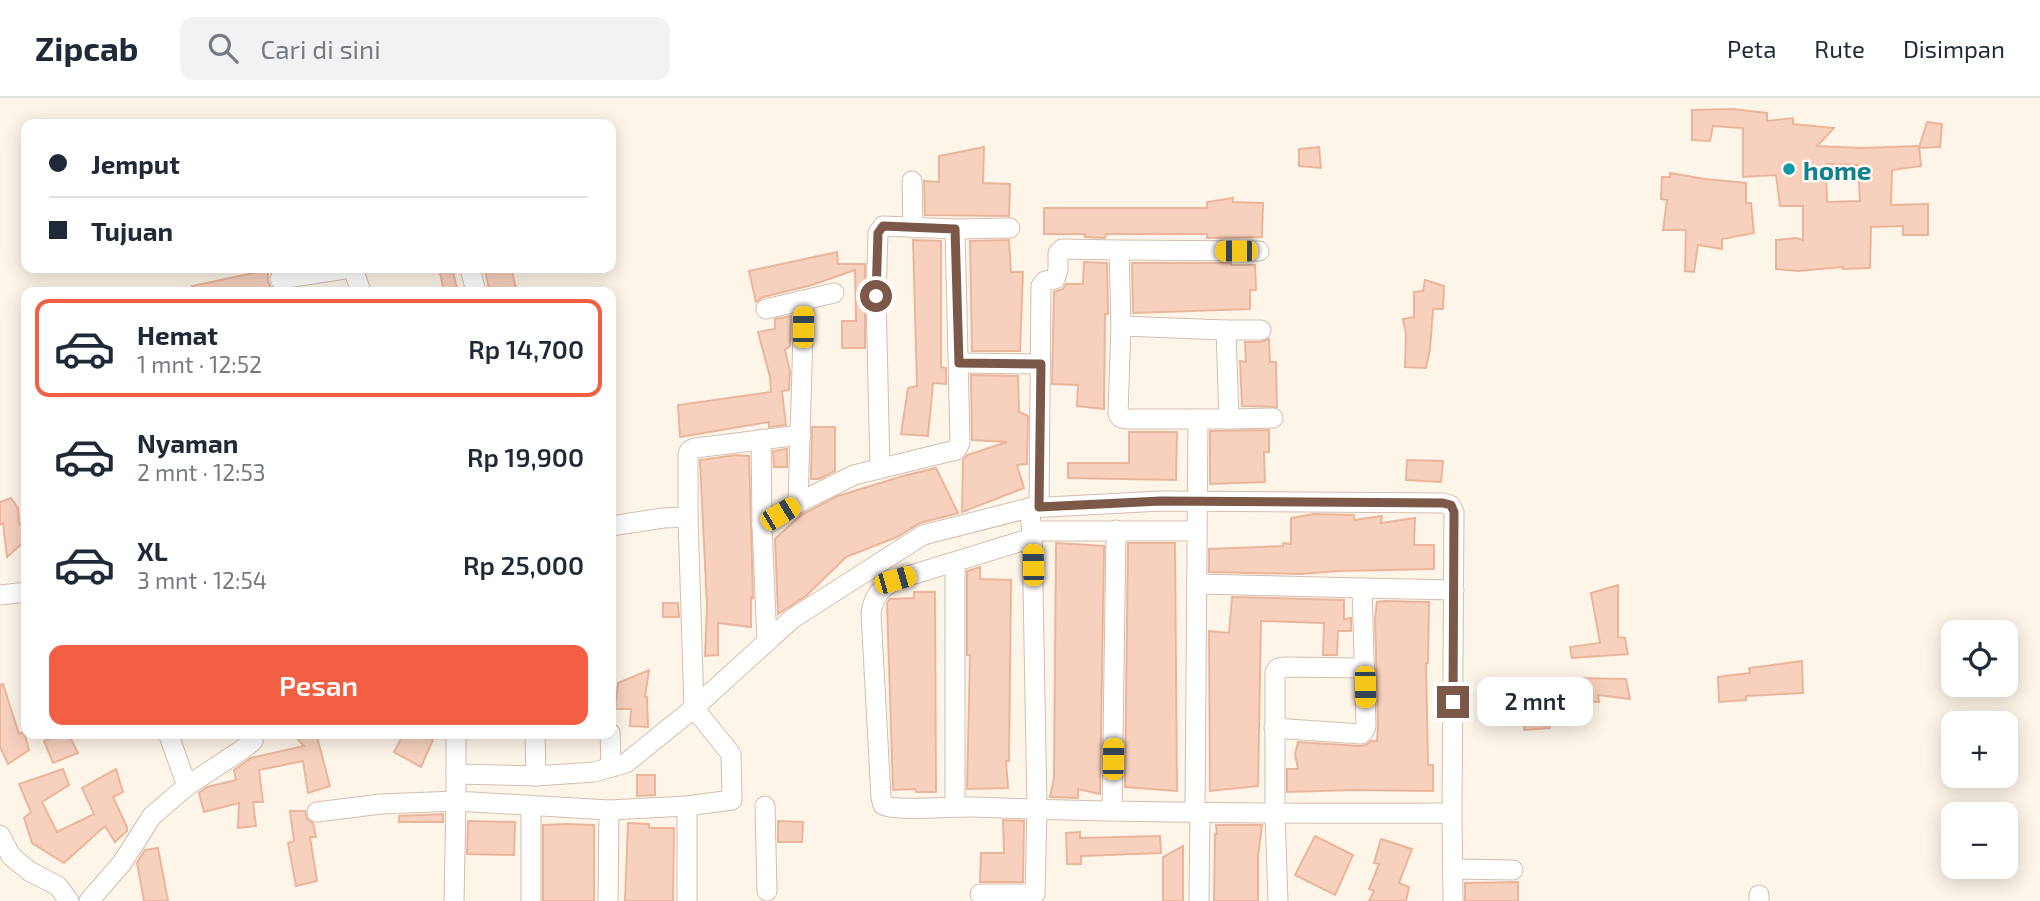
<!DOCTYPE html>
<html lang="id">
<meta charset="utf-8">
<style>
body{margin:0;font-family:"Exo 2",sans-serif;background:#f2f2f3;color:#1f2937;height:100vh;display:flex;flex-direction:column;font-size:26px;white-space:nowrap}
*{box-sizing:border-box;margin:0}
p{font-size:23px;color:#747a83}
.icon{flex:none;width:38px;height:38px;fill:none;stroke:currentColor;stroke-width:2;stroke-linecap:round;stroke-linejoin:round}
.map{position:relative;flex:1;overflow:hidden}
.panel{position:absolute;left:21px;top:189px;width:595px;height:452px;display:flex;flex-direction:column;background:#fff;border-radius:14px;box-shadow:0 4px 18px #0003}
.panel>*{flex:none}
.guide{position:absolute;left:21px;top:21px;width:595px;height:154px;border-radius:14px;box-shadow:0 4px 18px #0003;display:grid;align-content:center;height:154px;padding:0 28px;background:#fff}
.buttons{position:absolute;left:1941px;top:522px;display:grid;gap:14px}
.buttons a{display:grid;place-items:center;width:77px;height:77px;border-radius:14px;background:#fff;box-shadow:0 4px 18px #0003;font-size:35px}
.end{position:absolute;width:32px;height:32px;margin:-16px;border:9px solid #7c5849;background:#fff;box-shadow:0 0 0 4px #fff}
.from{border-radius:50%}
.bubble{position:absolute;height:49px;border-radius:14px;background:#fff;box-shadow:0 4px 18px #0003;font-size:23px;font-weight:600;line-height:49px;text-align:center}
.car{position:absolute;width:21px;height:42px;margin:-21px -10px;border-radius:9px;box-shadow:0 0 5px 2px #0007;background:linear-gradient(#f5c518 24%,#345 0 40%,#f5c518 0 76%,#345 0 86%,#f5c518 0)}
.guide b{display:flex;align-items:center;gap:24px;height:66px;font-size:26px}
.guide b+b{border-top:2px solid #e0e1e3}
.guide i{width:18px;height:18px;background:#1f2937}
ul{padding:12px 0 0;list-style:none}
li{display:flex;align-items:center;gap:21px;height:98px;margin:0 14px 10px;padding:0 14px;border:4px solid transparent;border-radius:14px}
li div{flex:1}
li b{display:block;font-size:26px}
li em{font-style:normal;font-weight:600}
li.selected{border-color:#f35f43}
li>.icon{width:63px;height:63px;stroke-width:1.5}
.cta{display:flex;gap:14px;margin-top:auto;padding:14px 28px}
.cta a{flex:1;height:80px;border-radius:14px;background:#f35f43;color:#fff;font-size:28px;font-weight:600;line-height:80px;text-align:center}
header{display:flex;align-items:center;gap:42px;box-sizing:border-box;height:98px;padding:0 35px;background:#fff;border-bottom:2px solid #e0e1e3}
header strong{font-size:33px}
nav{display:flex;gap:38px;margin-inline-start:auto;font-size:24px}
.search{width:490px;height:63px;background:#f2f2f3;display:flex;align-items:center;gap:18px;box-sizing:border-box;padding:0 24px;border-radius:14px;color:#747a83;font-size:26px}
.map>svg:first-child{display:block}
</style>
<header>
<strong>Zipcab</strong>
<div class="search"><svg class="icon" aria-label="search" viewBox="0 0 24 24"><circle cx="10" cy="10" r="6"/><path d="M15 15l6 6"/></svg>Cari di sini</div>
<nav><a>Peta</a><a>Rute</a><a>Disimpan</a></nav>
</header>
<div class="map">
<svg width="2040" height="803" viewBox="0 0 2040 803">
<rect width="100%" height="100%" fill="#fef5e9"/>
<g fill="#f7d1be" stroke="#ebb59c" stroke-width="2" fill-rule="evenodd">
<path d="M1732 11 1767 15V23L1793 20V26L1834 30 1817 48 1861 50 1919 48 1921 68 1892 72 1891 107 1928 106V137H1903V128L1871 129 1870 170 1843 171V169L1798 173 1776 171V142L1796 140 1803 142V108H1780L1776 77 1743 79V30L1713 28 1710 43 1692 42V12ZM1826 66 1858 67 1860 103 1827 104Z"/>
<polygon points="1927,24 1942,26 1940,49 1919,50"/>
<polygon points="984,49 983,85 1010,86 1009,118 925,117 924,83 939,84 939,58"/>
<polygon points="1319,49 1321,70 1299,68 1299,51"/>
<polygon points="1670,75 1705,81 1746,85 1746,105 1751,105 1754,135 1722,141 1722,151 1698,147 1694,174 1685,173 1686,132 1663,132 1667,102 1661,101 1662,79 1670,79"/>
<polygon points="1233,100 1233,104 1263,105 1262,139 1207,140 1207,136 1106,136 1105,140 1085,139 1085,136 1044,136 1044,110 1207,110 1207,104"/>
<polygon points="913,142 941,143 941,269 946,270 946,286 933,285 928,338 901,336 908,290 917,288"/>
<polygon points="1009,142 1011,174 1023,174 1020,253 972,253 970,143"/>
<polygon points="837,154 838,166 865,166 865,250 842,250 842,223 856,223 855,172 812,187 763,199 756,204 749,173"/>
<polygon points="1084,164 1107,165 1108,216 1105,216 1104,311 1077,308 1078,287 1052,286 1054,194 1063,191 1066,186 1083,186"/>
<polygon points="1132,165 1231,165 1231,167 1255,167 1256,192 1250,192 1250,211 1133,215"/>
<polygon points="439,170 452,170 458,194 444,194"/>
<polygon points="484,170 511,170 517,194 490,194"/>
<polygon points="268,172 268,184 273,194 192,194 192,188"/>
<polygon points="1425,182 1444,188 1443,211 1433,211 1430,251 1426,270 1405,269 1406,236 1403,221 1414,219 1414,194 1423,193"/>
<polygon points="791,218 790,248 785,252 790,273 789,292 782,293 786,327 769,329 769,324 680,339 678,307 771,294 770,279 758,234 775,231 775,221"/>
<polygon points="1269,241 1270,264 1276,264 1277,309 1242,308 1240,263 1246,264 1245,244 1261,244"/>
<polygon points="971,277 1018,278 1019,314 1028,318 1027,366 1017,367 1024,390 962,414 963,362 967,357 1007,344 972,342"/>
<polygon points="812,329 835,329 835,373 819,381 811,381"/>
<polygon points="1269,332 1269,354 1264,354 1265,384 1210,386 1210,333"/>
<polygon points="1129,334 1177,334 1176,382 1068,380 1068,365 1129,365"/>
<polygon points="787,351 787,369 774,369 773,353"/>
<polygon points="736,357 749,358 753,500 751,499 751,529 718,525 718,557 705,558 707,508 700,362"/>
<polygon points="1407,362 1443,363 1441,384 1406,382"/>
<polygon points="936,370 958,415 920,425 897,439 846,459 806,498 778,516 775,441 801,417 838,398 903,378"/>
<polygon points="11,400 18,410 19,426 24,426 25,443 7,459 3,425 0,427 0,404"/>
<polygon points="1314,416 1354,417 1354,422 1382,418 1381,425 1415,420 1414,447 1434,447 1434,471 1339,473 1300,476 1209,474 1209,451 1283,448 1283,445 1291,446 1291,420"/>
<polygon points="1056,445 1104,448 1100,696 1078,691 1078,700 1050,699 1054,680"/>
<polygon points="1128,445 1175,445 1177,693 1125,689"/>
<polygon points="980,469 980,481 1011,482 1009,663 1006,663 1008,690 967,691 970,557 967,557 967,473"/>
<polygon points="1618,487 1618,539 1625,540 1628,556 1572,560 1570,549 1600,545 1591,495"/>
<polygon points="914,494 935,494 936,694 916,694 915,691 893,692 887,505 890,501 914,500"/>
<polygon points="1232,499 1344,502 1344,521 1351,520 1351,533 1338,533 1337,557 1323,557 1324,525 1261,523 1258,688 1210,693 1209,533 1229,535"/>
<polygon points="1384,503 1429,504 1428,565 1426,565 1428,667 1433,667 1433,693 1352,692 1287,694 1287,671 1298,671 1295,656 1298,644 1360,648 1366,647 1371,643 1377,643 1378,628 1375,520 1377,504"/>
<polygon points="663,505 678,505 679,519 663,519"/>
<polygon points="1802,563 1803,595 1746,598 1746,602 1719,604 1718,579 1750,575 1749,570"/>
<polygon points="649,572 645,599 647,599 648,629 630,628 631,611 615,611 618,585"/>
<polygon points="1572,580 1626,581 1630,601 1598,597 1599,604 1572,603"/>
<polygon points="3,586 19,636 24,634 29,652 8,666 0,649 0,587"/>
<polygon points="1552,606 1550,630 1524,632 1528,607"/>
<polygon points="62,635 68,635 78,655 53,665 44,643"/>
<polygon points="292,635 316,635 330,688 308,695 303,663 259,672 263,704 253,704 256,728 238,730 239,705 204,714 199,695 207,689 236,682 234,672 251,660 304,648"/>
<polygon points="404,635 436,635 421,669 394,654"/>
<polygon points="63,671 69,687 42,704 57,734 94,716 82,690 116,671 123,694 113,699 127,729 127,733 115,744 105,728 64,765 32,745 24,720 31,714 19,686"/>
<polygon points="637,677 655,677 655,697 637,698"/>
<polygon points="290,713 305,713 307,721 313,725 316,739 310,739 317,783 296,788 288,745 294,743"/>
<polygon points="443,716 443,724 399,724 399,718"/>
<polygon points="1003,722 1024,723 1023,784 980,784 981,755 1004,755"/>
<polygon points="468,723 515,724 514,757 467,756"/>
<polygon points="778,723 803,724 802,744 778,744"/>
<polygon points="628,725 649,726 649,730 674,730 673,803 625,803"/>
<polygon points="566,726 594,727 594,803 543,803 543,727"/>
<polygon points="1216,727 1262,727 1258,759 1258,803 1214,803 1215,736 1217,736"/>
<polygon points="1080,734 1080,740 1160,738 1161,755 1081,758 1081,766 1067,766 1066,735"/>
<polygon points="1315,738 1353,757 1335,797 1295,777"/>
<polygon points="1381,741 1412,751 1399,785 1409,789 1406,803 1369,803 1374,793 1369,791 1379,766 1374,765"/>
<polygon points="1183,748 1183,803 1163,803 1163,759"/>
<polygon points="158,750 168,803 144,803 137,765 145,752"/>
<polygon points="1518,784 1518,803 1465,803 1465,785"/>
</g>
<g fill="none" stroke-linecap="round" stroke-linejoin="round">
<defs>
<g id="street">
<polyline points="912,83 913,130"/>
<polyline points="1119,152 1259,153"/>
<polyline points="353,170 361,194"/>
<polyline points="470,170 476,194"/>
<polyline points="280,181 351,170"/>
<polyline points="766,211 834,195"/>
<polyline points="1121,228 1226,232"/>
<polyline points="959,265 1041,266"/>
<polyline points="1229,321 1273,320"/>
<polyline points="761,341 762,427 767,544"/>
<polyline points="880,371 876,198 878,135 883,128 955,131 1010,130"/>
<polyline points="798,405 804,202"/>
<polyline points="1039,409 1041,188 1045,183 1055,181 1058,172 1058,155 1062,151 1119,152 1121,228 1118,316 1121,320 1127,321 1198,321"/>
<polyline points="762,427 798,405 854,377 956,352 960,345 955,131"/>
<polyline points="611,428 663,420 688,419"/>
<polyline points="1032,433 1197,433"/>
<path d="M1032 440 895 482C880 491 874 497 871 515L881 700 883 707C897 714 954 708 973 709 1133 715 1293 716 1452 715L1453 803"/>
<polyline points="1197,486 1362,490"/>
<polyline points="0,497 26,494"/>
<polyline points="1274,630 1361,636 1364,633 1366,628 1362,490 1454,492"/>
<polyline points="168,635 187,688"/>
<polyline points="456,635 456,703 609,712 687,708 732,702 731,656 694,610 688,419 688,356 690,352 695,350 801,337"/>
<polyline points="535,635 536,678"/>
<polyline points="610,635 611,669"/>
<polyline points="456,676 536,678 594,674 626,665 694,610 792,521 923,437 1029,410 1161,403 1443,405 1450,407 1454,414 1452,715"/>
<polyline points="531,708 531,803"/>
<polyline points="765,708 767,793"/>
<polyline points="955,708 955,465"/>
<polyline points="1112,712 1116,432"/>
<polyline points="317,714 381,706 456,703 454,803"/>
<polyline points="1195,714 1198,321 1229,321 1226,232 1261,232"/>
<polyline points="0,737 11,758 29,773 58,788 69,803"/>
<polyline points="1453,771 1513,772"/>
<polyline points="980,796 1035,796 1037,711 1032,433 1029,410"/>
<polyline points="89,803 122,765 152,718 187,688 243,651 253,643 255,635"/>
<polyline points="608,803 609,712"/>
<polyline points="687,803 687,708"/>
<polyline points="1199,803 1200,714"/>
<polyline points="1278,803 1275,716 1275,575 1278,570 1284,569 1365,570"/>
<polyline points="1759,803 1759,797"/>
</g>
</defs>
<use href="#street" stroke="#d5bdaf" stroke-width="21"/>
<use href="#street" stroke="#fff" stroke-width="19"/>
</g>
<g fill="none" stroke-linecap="round" stroke-linejoin="round">
<polyline stroke="#7c5849" stroke-width="9" points="876,198 878,135 883,128 955,131 959,265 1041,266 1039,409 1161,403 1443,405 1451,407 1454,414 1453,604"/>
</g>
<circle fill="#0f9aa8" stroke="#fff9f1" stroke-width="2.5" cx="1789" cy="71" r="7"/>
<g text-anchor="middle" dominant-baseline="central" stroke-width="5" stroke-linejoin="round" paint-order="stroke">
<g font-size="26" font-weight="bold" fill="#0d838f" stroke="#fff9f1" text-anchor="start">
<text x="1803" y="71">home</text>
</g>
</g>
</svg>
<div class="buttons">
<a><svg class="icon" aria-label="locate" viewBox="0 0 24 24"><circle cx="12" cy="12" r="6"/><path d="M12 2v4M12 18v4M2 12h4M18 12h4"/></svg></a>
<a>+</a>
<a>−</a>
</div>
<i class="end from" style="left:876px;top:198px"></i>
<i class="end" style="left:1453px;top:604px"></i>
<div class="bubble" style="left:1477px;top:579px;width:116px">2 mnt</div>
<i class="car" style="left:1236px;top:153px;rotate:270deg"></i>
<i class="car" style="left:803px;top:229px;rotate:1deg"></i>
<i class="car" style="left:780px;top:416px;rotate:59deg"></i>
<i class="car" style="left:1033px;top:467px;rotate:359deg"></i>
<i class="car" style="left:895px;top:482px;rotate:74deg"></i>
<i class="car" style="left:1365px;top:589px;rotate:179deg"></i>
<i class="car" style="left:1113px;top:661px;rotate:1deg"></i>
<div class="guide">
<b><i class="from"></i>Jemput</b>
<b><i></i>Tujuan</b>
</div>
<section class="panel">
<ul>
<li class="selected"><svg class="icon" aria-label="car" viewBox="0 0 24 24"><path d="M5 17H2v-5l4-1 3-4h7l3 4 3 1v5h-3M9 17h6M6 11h13"/><circle cx="7" cy="17" r="2"/><circle cx="17" cy="17" r="2"/></svg><div><b>Hemat</b><p>1 mnt · 12:52</p></div><em>Rp 14,700</em></li>
<li><svg class="icon" aria-label="car" viewBox="0 0 24 24"><path d="M5 17H2v-5l4-1 3-4h7l3 4 3 1v5h-3M9 17h6M6 11h13"/><circle cx="7" cy="17" r="2"/><circle cx="17" cy="17" r="2"/></svg><div><b>Nyaman</b><p>2 mnt · 12:53</p></div><em>Rp 19,900</em></li>
<li><svg class="icon" aria-label="car" viewBox="0 0 24 24"><path d="M5 17H2v-5l4-1 3-4h7l3 4 3 1v5h-3M9 17h6M6 11h13"/><circle cx="7" cy="17" r="2"/><circle cx="17" cy="17" r="2"/></svg><div><b>XL</b><p>3 mnt · 12:54</p></div><em>Rp 25,000</em></li>
</ul>
<div class="cta"><a>Pesan</a></div>
</section>
</div>
